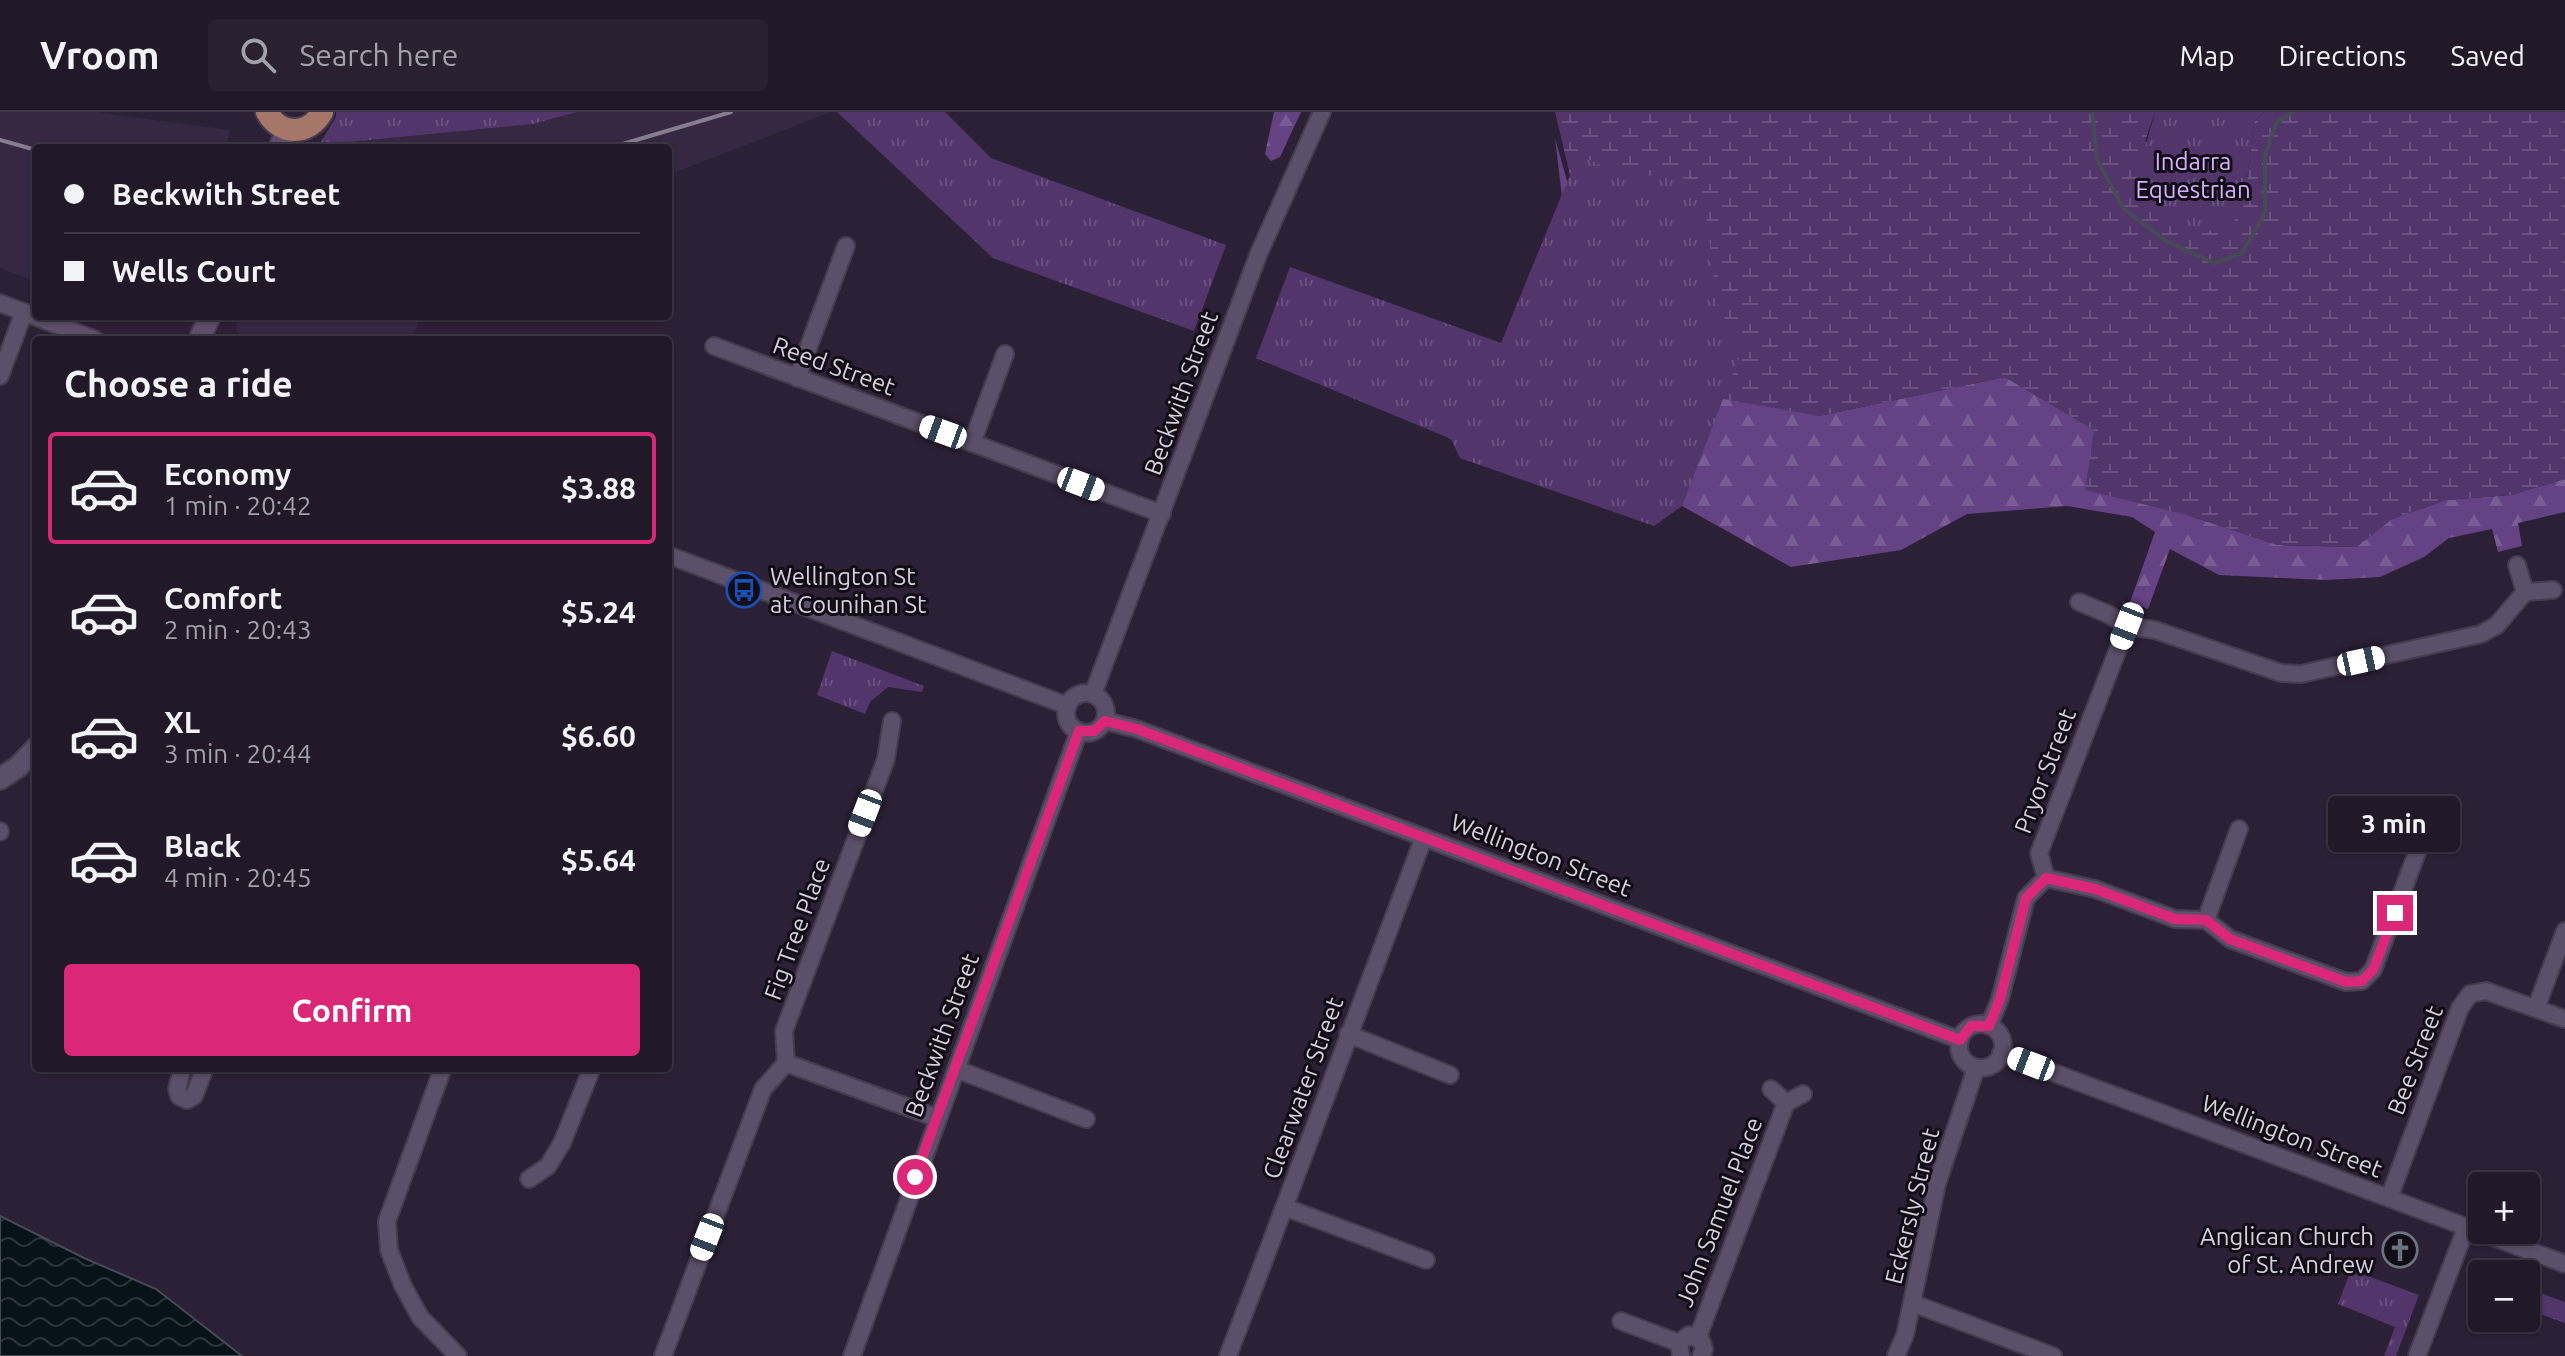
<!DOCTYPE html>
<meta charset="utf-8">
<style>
body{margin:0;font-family:Ubuntu,sans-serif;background:#292130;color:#f1f3f6;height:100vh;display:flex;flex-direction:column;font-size:30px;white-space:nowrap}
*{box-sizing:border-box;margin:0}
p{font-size:26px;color:#a2a0a8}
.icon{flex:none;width:44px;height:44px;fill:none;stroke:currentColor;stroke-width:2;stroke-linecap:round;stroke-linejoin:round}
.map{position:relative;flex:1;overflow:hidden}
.sheet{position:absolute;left:32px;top:224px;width:640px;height:736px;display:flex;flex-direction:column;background:#211828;border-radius:8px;box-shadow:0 2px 6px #0004,0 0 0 2px #3e3745}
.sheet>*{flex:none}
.top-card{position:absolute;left:32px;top:32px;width:640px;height:176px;border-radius:8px;box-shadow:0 2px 6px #0004,0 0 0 2px #3e3745;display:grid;align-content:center;height:176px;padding:0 32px;background:#211828}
.buttons{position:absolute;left:2468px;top:1060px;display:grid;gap:16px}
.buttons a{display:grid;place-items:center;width:72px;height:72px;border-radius:8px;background:#211828;box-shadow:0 2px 6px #0004,0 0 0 2px #3e3745;font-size:40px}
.end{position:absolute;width:36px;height:36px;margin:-18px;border:10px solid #db2777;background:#fff;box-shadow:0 0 0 4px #fff}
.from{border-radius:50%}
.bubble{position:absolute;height:56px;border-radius:8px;background:#211828;box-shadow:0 2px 6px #0004,0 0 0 2px #3e3745;font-size:26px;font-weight:600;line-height:56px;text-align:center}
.car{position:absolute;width:24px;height:48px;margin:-24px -12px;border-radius:10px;box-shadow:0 0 6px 2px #0007;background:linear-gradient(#fff 24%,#345 0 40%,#fff 0 76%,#345 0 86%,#fff 0)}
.top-card b{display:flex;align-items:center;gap:28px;height:76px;font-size:30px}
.top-card b+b{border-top:2px solid #3e3745}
.top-card i{width:20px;height:20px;background:#f1f3f6}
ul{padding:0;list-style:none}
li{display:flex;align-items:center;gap:24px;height:112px;margin:0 16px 12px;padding:0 16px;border:4px solid transparent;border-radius:8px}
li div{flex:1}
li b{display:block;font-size:30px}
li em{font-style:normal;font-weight:600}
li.on{border-color:#db2777}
li>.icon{width:72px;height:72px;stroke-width:1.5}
h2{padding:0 32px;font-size:36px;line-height:96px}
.primary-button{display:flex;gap:16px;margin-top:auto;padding:16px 32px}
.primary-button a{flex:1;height:92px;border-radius:8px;background:#db2777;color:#fff;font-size:32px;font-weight:600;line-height:92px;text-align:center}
header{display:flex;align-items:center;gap:48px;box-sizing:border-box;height:112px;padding:0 40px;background:#211828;border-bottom:2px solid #3e3745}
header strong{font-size:38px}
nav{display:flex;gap:44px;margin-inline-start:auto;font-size:28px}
.search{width:560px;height:72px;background:#292130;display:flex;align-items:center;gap:20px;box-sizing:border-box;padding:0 28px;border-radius:8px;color:#a2a0a8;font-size:30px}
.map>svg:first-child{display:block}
</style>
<header>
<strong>Vroom</strong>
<div class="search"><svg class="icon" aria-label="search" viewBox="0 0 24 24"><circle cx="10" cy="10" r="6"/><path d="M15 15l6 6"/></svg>Search here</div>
<nav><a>Map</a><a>Directions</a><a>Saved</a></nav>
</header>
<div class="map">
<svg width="2565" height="1244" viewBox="0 0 2565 1244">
<defs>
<pattern id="forest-firs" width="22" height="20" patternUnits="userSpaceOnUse" patternTransform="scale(2)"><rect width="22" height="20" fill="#654283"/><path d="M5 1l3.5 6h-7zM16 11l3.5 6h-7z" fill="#7a5c94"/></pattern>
<pattern id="wetland-marsh" width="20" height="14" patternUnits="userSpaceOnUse" patternTransform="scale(2)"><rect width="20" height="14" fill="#52356b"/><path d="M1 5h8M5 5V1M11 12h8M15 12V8" fill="none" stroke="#6a5180"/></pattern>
<pattern id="park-tufts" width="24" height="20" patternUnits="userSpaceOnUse" patternTransform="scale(2)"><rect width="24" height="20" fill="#52356b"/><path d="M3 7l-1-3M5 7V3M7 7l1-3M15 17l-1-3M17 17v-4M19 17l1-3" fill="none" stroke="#6a5180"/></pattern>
<pattern id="water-waves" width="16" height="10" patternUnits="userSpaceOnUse" patternTransform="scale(2)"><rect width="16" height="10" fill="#071319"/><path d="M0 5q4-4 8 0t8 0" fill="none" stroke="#2a343a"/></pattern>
</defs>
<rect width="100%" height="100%" fill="#2c2036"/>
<g fill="#362743">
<polygon points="0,0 94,0 230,18 225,36 36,36 36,170 0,156"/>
<polygon points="577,0 831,0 668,63 668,36 317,36 319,33 533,12"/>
<polygon points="237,204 422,204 410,228 241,228 236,217"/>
</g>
<g fill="url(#forest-firs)">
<polygon points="1274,0 1301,0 1280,45 1271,49 1265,42"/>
<polygon points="1555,26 1598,180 1819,304 2005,265 2094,318 2187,403 2278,433 2356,435 2392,407 2446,388 2511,383 2565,367 2565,400 2518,411 2522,434 2498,440 2492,417 2449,426 2424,445 2380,465 2326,468 2219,463 2170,437 2148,497 2130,490 2155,420 2132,405 2067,394 1967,402 1901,438 1791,455 1682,394 1669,371 1506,246 1566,118"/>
</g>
<polygon fill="url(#wetland-marsh)" points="1555,0 2155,0 2145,29 2244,93 2254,10 2264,0 2565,0 2565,367 2511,383 2446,388 2392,407 2357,435 2278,433 2187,403 2085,378 2094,318 2005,265 1819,304 1706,284 1598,180"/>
<g fill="url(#park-tufts)">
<polygon points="336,0 577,0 533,12 319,33 336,5"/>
<polygon points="837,0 945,0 991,46 1226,133 1194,219 993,146"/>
<polygon points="2155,0 2264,0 2254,10 2244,93 2233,111 2203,121 2161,111 2134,76"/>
<polygon points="1578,43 1630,65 1675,62 1695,72 1705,92 1717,191 1741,240 1682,394 1654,414 1460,346 1451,327 1256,246 1290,155 1501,231"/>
<polygon points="832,539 924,574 922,580 888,575 870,590 865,602 817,583"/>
<polygon points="2351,1158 2419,1183 2396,1244 2384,1244 2395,1215 2338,1192"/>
<polygon points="2526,1176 2565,1190 2565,1211 2526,1197"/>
</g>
<polygon fill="url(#water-waves)" stroke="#454b54" stroke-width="2" points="0,1104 84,1146 156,1177 242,1244 0,1244"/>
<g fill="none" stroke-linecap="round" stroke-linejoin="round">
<polyline stroke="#454b54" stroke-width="4" points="2092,0 2097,48 2124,97 2166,129 2214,151 2242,141 2265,101 2265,43 2277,10 2293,0"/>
<defs>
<g id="minor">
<polyline points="0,191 96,228"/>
<polyline points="714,234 1162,402"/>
<polyline points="0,264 24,200"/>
<polyline points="797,266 846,134"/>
<polyline points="972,331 1005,242"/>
<polyline points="668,443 1068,594"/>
<polyline points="2517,453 2525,480 2553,478"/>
<polyline points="2079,490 2108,502 2127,514 2155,518 2281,561 2301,562 2481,522 2497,513 2525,480"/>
<circle cx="1086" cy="601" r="20"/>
<polyline points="1093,582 1259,141 1322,0"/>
<polyline points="1105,609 1137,617 1960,928"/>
<polyline points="0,719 0,720"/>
<polyline points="2046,766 2095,777 2175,807 2206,808 2230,827 2346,870 2362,869 2373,858 2427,714"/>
<polyline points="2206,808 2239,717"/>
<polyline points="2536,896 2565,819"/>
<circle cx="1981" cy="934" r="22"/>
<polyline points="1989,914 2000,887 2026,786 2046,766 2039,741 2127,514"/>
<polyline points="1348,922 1450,963"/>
<polyline points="2001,941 2565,1152"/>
<polyline points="786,951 784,919 886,647 892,609"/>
<polyline points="182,956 177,977 179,984 187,988 194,984 205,956"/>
<polyline points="443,956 387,1109 389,1138 403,1174 420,1205 458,1244"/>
<polyline points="956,957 1086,1007"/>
<polyline points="1771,977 1786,991 1803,982"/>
<polyline points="529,1067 548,1054 562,1031 592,956"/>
<polyline points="2389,1086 2460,896 2470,882 2486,879 2565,907"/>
<polyline points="1284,1095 1426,1148"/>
<polyline points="1912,1191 2053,1244"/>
<polyline points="1621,1209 1679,1231"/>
<polyline points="1698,1225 1786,991"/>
<polyline points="663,1244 763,977 786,951 937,1006"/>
<polyline points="852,1244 1079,619"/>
<polyline points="1228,1244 1424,725"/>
<polyline points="1681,1244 1679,1231 1689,1223 1701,1228 1704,1237 1701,1244"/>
<polyline points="1896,1244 1905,1223 1937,1072 1976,956"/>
<polyline points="2417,1244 2466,1116"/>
</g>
<g id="tertiary">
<polyline points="279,36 287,18"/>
<polyline points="199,228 210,204"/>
<polyline points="0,667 19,654 36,636"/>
</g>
<path id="primary" d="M267 0C280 24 309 24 322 0"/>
</defs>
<use href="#minor" stroke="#463c4f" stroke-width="20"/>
<use href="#tertiary" stroke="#463c4f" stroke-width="24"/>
<use href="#primary" stroke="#463c4f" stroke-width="26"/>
<use href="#minor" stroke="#5c4f69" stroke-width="16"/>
<use href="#tertiary" stroke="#5c4f69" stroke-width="20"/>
<use href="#primary" stroke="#a67769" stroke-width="22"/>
<g stroke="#877d90" stroke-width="4">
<polyline points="0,28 36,38"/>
<polyline points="609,36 731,0"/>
</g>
</g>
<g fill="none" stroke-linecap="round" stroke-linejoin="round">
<polyline stroke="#db2777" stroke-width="10" points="915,1065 1079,619 1094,619 1105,609 1137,617 1960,928 1971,914 1989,914 2000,887 2026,786 2046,766 2095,777 2175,807 2206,808 2230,827 2346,870 2362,869 2373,858 2395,801"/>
</g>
<defs>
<symbol id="bus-ring" viewBox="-11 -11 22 22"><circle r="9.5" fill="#110c16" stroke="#1a4fb4" stroke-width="1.5"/><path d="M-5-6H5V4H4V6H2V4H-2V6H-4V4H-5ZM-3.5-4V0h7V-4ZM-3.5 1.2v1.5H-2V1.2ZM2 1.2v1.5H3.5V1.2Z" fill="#1a4fb4"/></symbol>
<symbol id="church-ring" viewBox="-11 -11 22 22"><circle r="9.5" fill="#110c16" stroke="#6b7280" stroke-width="1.5"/><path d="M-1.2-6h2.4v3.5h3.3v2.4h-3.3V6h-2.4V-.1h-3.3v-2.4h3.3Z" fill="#6b7280"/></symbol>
</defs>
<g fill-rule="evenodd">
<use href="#bus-ring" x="724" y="458" width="40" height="40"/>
<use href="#church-ring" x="2380" y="1118" width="40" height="40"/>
</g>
<g text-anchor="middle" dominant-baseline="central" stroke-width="6" stroke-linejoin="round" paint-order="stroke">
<g font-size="24" fill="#d7b1fd" stroke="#110c16">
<text x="2193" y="49">Indarra<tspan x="2193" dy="28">Equestrian</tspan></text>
</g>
<g font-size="24" fill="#d5cedd" stroke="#110c16">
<text transform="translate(834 254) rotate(20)">Reed Street</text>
<text transform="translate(1181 281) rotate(-70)">Beckwith Street</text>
<text transform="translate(2045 659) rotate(-69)">Pryor Street</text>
<text transform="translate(1541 743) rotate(21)">Wellington Street</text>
<text transform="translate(797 817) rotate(-70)">Fig Tree Place</text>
<text transform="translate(942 923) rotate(-70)">Beckwith Street</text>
<text transform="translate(2415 948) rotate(-69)">Bee Street</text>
<text transform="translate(1303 976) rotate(-70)">Clearwater Street</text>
<text transform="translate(2292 1024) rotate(21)">Wellington Street</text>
<text transform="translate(1912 1094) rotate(-76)">Eckersly Street</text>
<text transform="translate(1719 1100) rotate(-69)">John Samuel Place</text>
</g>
<g font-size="24" fill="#d5cedd" stroke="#110c16" text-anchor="start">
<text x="770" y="464">Wellington St<tspan x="770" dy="28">at Counihan St</tspan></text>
<text x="2374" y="1124" text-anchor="end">Anglican Church<tspan x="2374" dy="28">of St. Andrew</tspan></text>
</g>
</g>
</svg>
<div class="buttons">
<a>+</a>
<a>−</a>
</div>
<i class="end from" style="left:915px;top:1065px"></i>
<i class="end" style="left:2395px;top:801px"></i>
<div class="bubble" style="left:2328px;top:684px;width:132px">3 min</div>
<i class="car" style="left:943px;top:320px;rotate:290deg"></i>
<i class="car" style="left:1081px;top:372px;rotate:111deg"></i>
<i class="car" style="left:2127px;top:514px;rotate:201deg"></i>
<i class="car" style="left:2361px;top:549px;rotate:78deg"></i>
<i class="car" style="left:865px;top:701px;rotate:201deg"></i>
<i class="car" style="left:2031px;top:952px;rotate:291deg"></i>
<i class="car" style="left:707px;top:1125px;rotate:201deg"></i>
<div class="top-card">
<b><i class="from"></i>Beckwith Street</b>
<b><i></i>Wells Court</b>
</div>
<section class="sheet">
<h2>Choose a ride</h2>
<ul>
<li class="on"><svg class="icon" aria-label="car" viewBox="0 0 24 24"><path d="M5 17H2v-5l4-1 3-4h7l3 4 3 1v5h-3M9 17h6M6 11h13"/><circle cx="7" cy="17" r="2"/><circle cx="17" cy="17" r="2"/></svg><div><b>Economy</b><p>1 min · 20:42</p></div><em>$3.88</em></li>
<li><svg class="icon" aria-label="car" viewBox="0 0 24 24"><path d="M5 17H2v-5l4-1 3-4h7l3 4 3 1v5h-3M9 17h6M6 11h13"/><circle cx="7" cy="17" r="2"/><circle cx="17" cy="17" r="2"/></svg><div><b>Comfort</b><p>2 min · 20:43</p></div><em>$5.24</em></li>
<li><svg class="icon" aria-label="car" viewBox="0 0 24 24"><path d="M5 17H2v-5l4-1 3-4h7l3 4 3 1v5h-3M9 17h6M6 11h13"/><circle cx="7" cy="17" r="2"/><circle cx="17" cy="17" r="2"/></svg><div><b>XL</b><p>3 min · 20:44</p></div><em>$6.60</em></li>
<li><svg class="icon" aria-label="car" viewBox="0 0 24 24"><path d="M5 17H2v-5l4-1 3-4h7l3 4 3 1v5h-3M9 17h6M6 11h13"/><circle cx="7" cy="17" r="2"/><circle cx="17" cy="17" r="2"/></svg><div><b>Black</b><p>4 min · 20:45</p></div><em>$5.64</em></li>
</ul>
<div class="primary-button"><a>Confirm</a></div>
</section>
</div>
